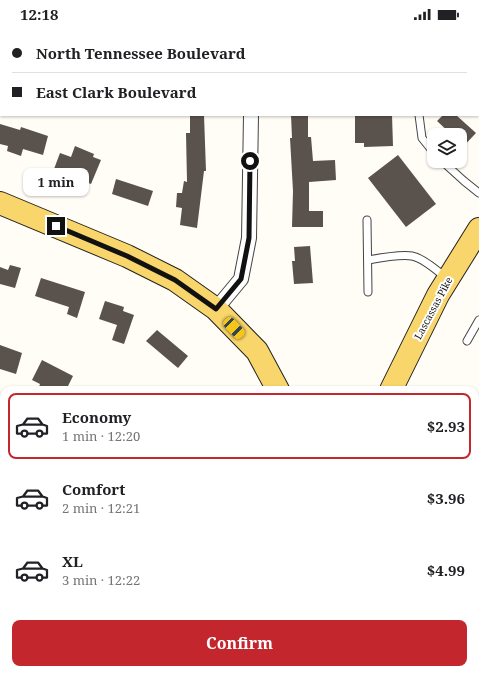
<!DOCTYPE html>
<meta charset="utf-8">
<style>
body{margin:0;font-family:"Noto Serif",serif;background:#f6f6f6;color:#202124;height:100vh;display:flex;flex-direction:column;font-size:15px;white-space:nowrap}
*{box-sizing:border-box;margin:0}
p{font-size:13px;color:#757577}
.icon{flex:none;width:22px;height:22px;fill:none;stroke:currentColor;stroke-width:2;stroke-linecap:round;stroke-linejoin:round}
.map{position:relative;flex:1;overflow:hidden}
.side{position:absolute;left:0px;top:358px;width:479px;height:288px;display:flex;flex-direction:column;background:#fff;border-radius:12px 12px 0 0;box-shadow:0 1px 3px #0004}
.side>*{flex:none}
.banner{position:absolute;left:0px;top:0px;width:479px;height:88px;box-shadow:0 1px 3px #0004;display:grid;align-content:center;height:88px;padding:0 12px;background:#fff}
.fabs{position:absolute;left:427px;top:100px;display:grid;gap:8px}
.fabs a{display:grid;place-items:center;width:40px;height:40px;border-radius:8px;background:#fff;box-shadow:0 1px 3px #0004;font-size:20px}
.end{position:absolute;width:18px;height:18px;margin:-9px;border:5px solid #111;background:#fff;box-shadow:0 0 0 2px #fff}
.from{border-radius:50%}
.bubble{position:absolute;height:28px;border-radius:8px;background:#fff;box-shadow:0 1px 3px #0004;font-size:13px;font-weight:700;line-height:28px;text-align:center}
.car{position:absolute;width:12px;height:24px;margin:-12px -6px;border-radius:5px;box-shadow:0 0 3px 1px #0007;background:linear-gradient(#f5c518 24%,#345 0 40%,#f5c518 0 76%,#345 0 86%,#f5c518 0)}
.banner b{display:flex;align-items:center;gap:14px;height:38px;font-size:15px}
.banner b+b{border-top:1px solid #e0e0e0}
.banner i{width:10px;height:10px;background:#202124}
ul{padding:7px 0 0;list-style:none}
li{display:flex;align-items:center;gap:12px;height:66px;margin:0 8px 6px;padding:0 4px;border:2px solid transparent;border-radius:8px}
li div{flex:1}
li b{display:block;font-size:15px}
li em{font-style:normal;font-weight:700}
li.current{border-color:#c4262e}
li>.icon{width:36px;height:36px;stroke-width:1.5}
.cta{display:flex;gap:8px;margin-top:auto;padding:8px 12px}
.cta a{flex:1;height:46px;border-radius:8px;background:#c4262e;color:#fff;font-size:16px;font-weight:700;line-height:46px;text-align:center}
.status{display:flex;justify-content:space-between;align-items:center;height:28px;padding:0 20px;background:#fff;direction:ltr}
.status svg{height:11px;fill:currentColor}
.map>svg:first-child{display:block}
</style>
<div class="status"><b>12:18</b><svg viewBox="0 0 49 12"><path d="M0 12V9h3v3zM5 12V6h3v6zM10 12V3h3v9zM15 12V0h3v12zM26 1h20v11H26zM47 4h2v5h-2z"/></svg></div>
<div class="map">
<svg width="479" height="646" viewBox="0 0 479 646">
<rect width="100%" height="100%" fill="#fffdf5"/>
<g fill="#5a524d">
<polygon points="190,87 204,87 206,143 204,143 197,200 180,197 182,180 176,179 177,165 182,165 184,153 187,154 186,105 190,105"/>
<polygon points="291,87 308,87 308,109 311,109 313,133 335,132 336,152 309,154 309,183 323,183 323,199 292,199 293,163 290,110 292,110"/>
<polygon points="355,87 392,87 393,118 364,119 364,115 355,115"/>
<polygon points="443,87 456,87 476,105 460,122 460,107 452,107 437,93"/>
<polygon points="0,96 20,102 21,99 48,108 43,127 23,121 21,128 7,123 8,118 0,116"/>
<polygon points="75,118 94,126 93,129 101,132 91,156 54,141 60,125 71,129"/>
<polygon points="398,127 436,176 406,199 368,150"/>
<polygon points="116,151 153,163 148,178 112,166"/>
<polygon points="310,218 313,255 294,256 292,233 295,233 294,219"/>
<polygon points="10,237 21,240 15,260 0,256 0,239 8,242"/>
<polygon points="41,250 85,264 77,290 67,286 69,279 35,268"/>
<polygon points="105,273 124,279 123,283 134,287 124,316 112,312 117,297 99,291"/>
<polygon points="157,302 188,328 178,340 146,313"/>
<polygon points="0,317 22,325 16,346 0,341"/>
<polygon points="42,332 73,348 66,362 38,362 40,356 32,352"/>
</g>
<g fill="none" stroke-linecap="round" stroke-linejoin="round">
<defs>
<g id="lane">
<polyline points="421,1 422,0"/>
<polyline points="419,87 422,110 434,125"/>
<polyline points="442,133 464,153 479,165"/>
<polyline points="367,192 368,264"/>
<path d="M368 232C379 230 401 226 412 228 423 230 438 243 446 250"/>
<polyline points="467,313 479,292"/>
</g>
<g id="street">
<polyline points="84,0 85,1"/>
<polyline points="252,1 252,0"/>
<polyline points="216,281 241,251 249,210 251,87"/>
<polyline points="0,403 4,405"/>
<polyline points="0,601 4,601"/>
<polyline points="70,646 71,642"/>
</g>
<polyline id="secondary" points="305,646 305,642"/>
<g id="primary">
<polyline points="0,175 127,228 175,252 216,281 257,323 278,362"/>
<polyline points="391,362 438,267 479,201"/>
</g>
</defs>
<use href="#lane" stroke="#444" stroke-width="9"/>
<use href="#street" stroke="#444" stroke-width="16"/>
<use href="#secondary" stroke="#333" stroke-width="22"/>
<use href="#primary" stroke="#222" stroke-width="24"/>
<use href="#lane" stroke="#fff" stroke-width="7"/>
<use href="#street" stroke="#fff" stroke-width="14"/>
<use href="#secondary" stroke="#fff6b0" stroke-width="20"/>
<use href="#primary" stroke="#f9d66b" stroke-width="22"/>
</g>
<g fill="none" stroke-linecap="round" stroke-linejoin="round">
<polyline stroke="#111" stroke-width="5" points="56,198 127,228 175,252 216,281 241,251 249,210 250,133"/>
</g>
<g text-anchor="middle" dominant-baseline="central" stroke-width="4" stroke-linejoin="round" paint-order="stroke">
<g font-size="10" fill="#111" stroke="#fff">
<text transform="translate(433 280) rotate(-62)">Lascassas Pike</text>
</g>
</g>
</svg>
<div class="fabs">
<a><svg class="icon" aria-label="layers" viewBox="0 0 24 24"><path d="M12 4l9 5-9 5-9-5zM3 14l9 5 9-5"/></svg></a>
</div>
<i class="end from" style="left:250px;top:133px"></i>
<i class="end" style="left:56px;top:198px"></i>
<div class="bubble" style="left:23px;top:140px;width:66px">1 min</div>
<i class="car" style="left:234px;top:300px;rotate:136deg"></i>
<div class="banner">
<b><i class="from"></i>North Tennessee Boulevard</b>
<b><i></i>East Clark Boulevard</b>
</div>
<section class="side">
<ul>
<li class="current"><svg class="icon" aria-label="car" viewBox="0 0 24 24"><path d="M5 17H2v-5l4-1 3-4h7l3 4 3 1v5h-3M9 17h6M6 11h13"/><circle cx="7" cy="17" r="2"/><circle cx="17" cy="17" r="2"/></svg><div><b>Economy</b><p>1 min · 12:20</p></div><em>$2.93</em></li>
<li><svg class="icon" aria-label="car" viewBox="0 0 24 24"><path d="M5 17H2v-5l4-1 3-4h7l3 4 3 1v5h-3M9 17h6M6 11h13"/><circle cx="7" cy="17" r="2"/><circle cx="17" cy="17" r="2"/></svg><div><b>Comfort</b><p>2 min · 12:21</p></div><em>$3.96</em></li>
<li><svg class="icon" aria-label="car" viewBox="0 0 24 24"><path d="M5 17H2v-5l4-1 3-4h7l3 4 3 1v5h-3M9 17h6M6 11h13"/><circle cx="7" cy="17" r="2"/><circle cx="17" cy="17" r="2"/></svg><div><b>XL</b><p>3 min · 12:22</p></div><em>$4.99</em></li>
</ul>
<div class="cta"><a>Confirm</a></div>
</section>
</div>
